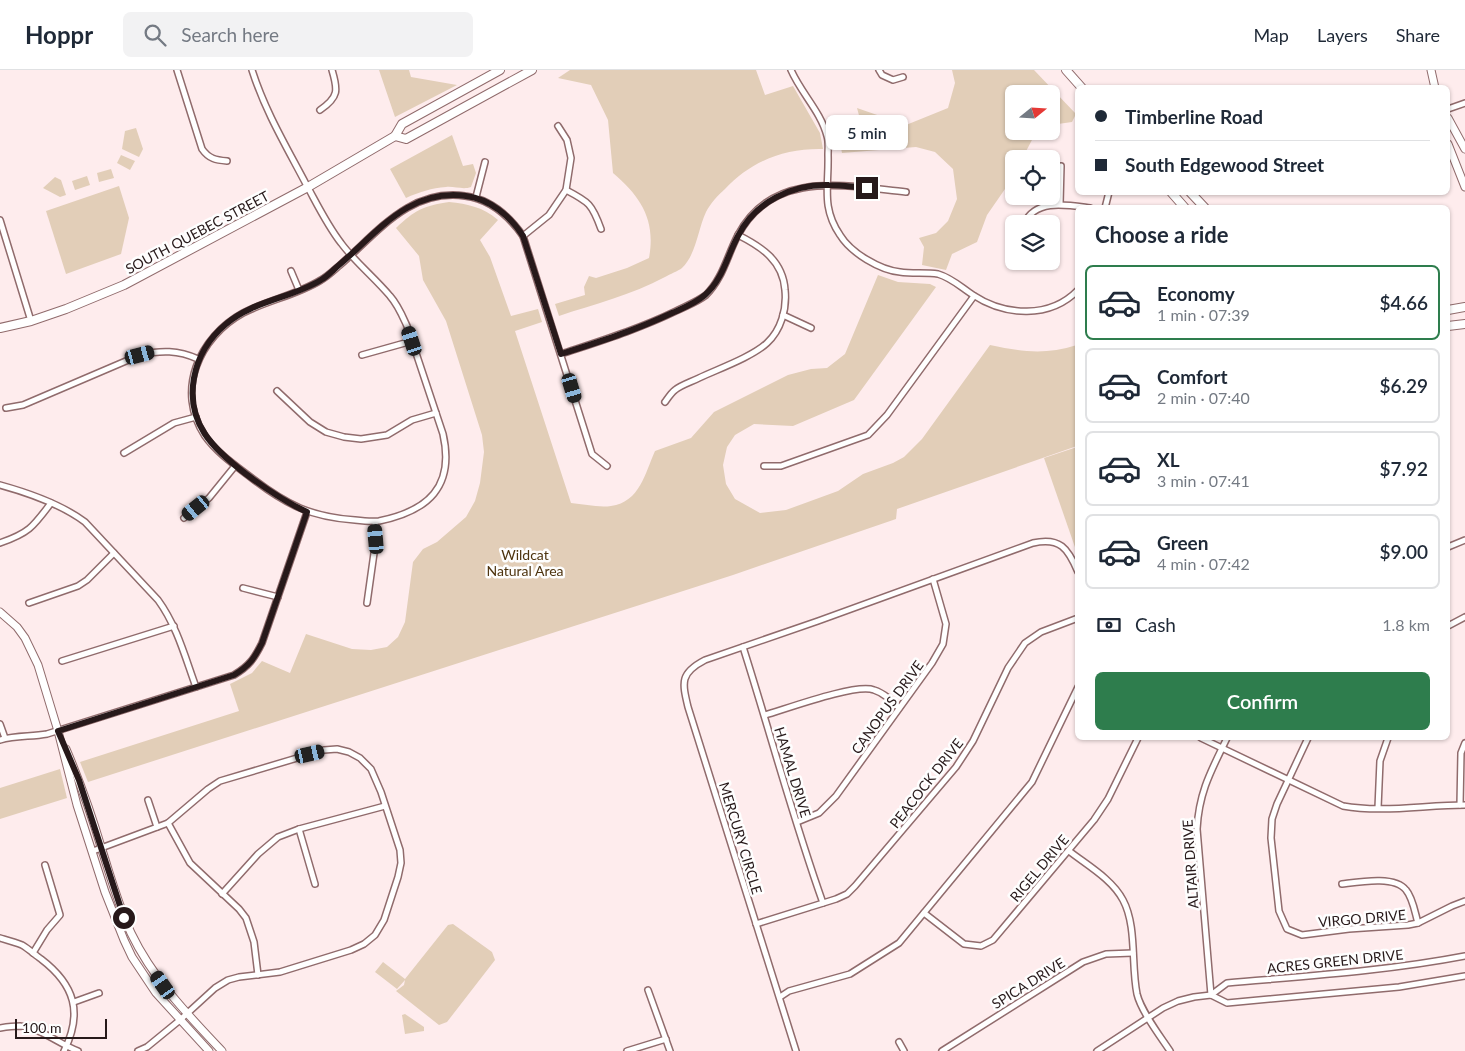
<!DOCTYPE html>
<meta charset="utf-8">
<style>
body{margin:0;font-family:Lato,sans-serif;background:#f2f2f3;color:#1f2937;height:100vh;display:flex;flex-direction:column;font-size:19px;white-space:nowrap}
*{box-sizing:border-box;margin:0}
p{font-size:16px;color:#747a83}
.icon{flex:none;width:28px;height:28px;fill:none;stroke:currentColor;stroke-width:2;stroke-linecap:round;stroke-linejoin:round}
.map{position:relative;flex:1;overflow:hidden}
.sheet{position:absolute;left:1075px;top:135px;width:375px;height:535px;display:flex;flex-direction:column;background:#fff;border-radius:8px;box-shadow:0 1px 4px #0004}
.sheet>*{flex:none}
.banner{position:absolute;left:1075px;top:15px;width:375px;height:110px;border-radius:8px;box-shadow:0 1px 4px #0004;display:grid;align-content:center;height:110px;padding:0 20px;background:#fff}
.needle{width:32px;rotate:72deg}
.controls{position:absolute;left:1005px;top:15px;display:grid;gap:10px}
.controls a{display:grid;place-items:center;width:55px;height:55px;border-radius:8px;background:#fff;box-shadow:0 1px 4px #0004;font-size:25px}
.scale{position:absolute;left:15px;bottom:12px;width:92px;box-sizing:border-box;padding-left:5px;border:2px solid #27191a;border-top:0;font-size:14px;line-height:18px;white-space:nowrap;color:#27191a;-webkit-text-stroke:4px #fefefe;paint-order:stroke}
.end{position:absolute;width:22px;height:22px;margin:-11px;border:6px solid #27191a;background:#fff;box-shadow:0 0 0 2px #fff}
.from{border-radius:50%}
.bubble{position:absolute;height:35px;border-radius:8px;background:#fff;box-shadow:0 1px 4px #0004;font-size:16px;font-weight:600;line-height:35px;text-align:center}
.car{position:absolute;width:15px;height:30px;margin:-15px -8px;border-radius:6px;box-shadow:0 0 4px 1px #0007;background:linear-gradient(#222 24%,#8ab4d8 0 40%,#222 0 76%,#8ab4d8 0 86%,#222 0)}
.banner b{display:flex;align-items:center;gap:18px;height:48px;font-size:19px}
.banner b+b{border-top:1px solid #e0e1e3}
.banner i{width:12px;height:12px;background:#1f2937}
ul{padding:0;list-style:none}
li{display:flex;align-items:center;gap:15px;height:75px;margin:0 10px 8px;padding:0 10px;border:2px solid #e0e1e3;border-radius:8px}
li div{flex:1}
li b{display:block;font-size:19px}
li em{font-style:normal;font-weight:600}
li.current{border-color:#2e7d4d}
li>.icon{width:45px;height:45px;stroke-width:1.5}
h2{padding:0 20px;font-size:22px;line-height:60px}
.pay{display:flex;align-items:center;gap:12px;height:55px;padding:0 20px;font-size:19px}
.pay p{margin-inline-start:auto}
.cta{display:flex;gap:10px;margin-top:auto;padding:10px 20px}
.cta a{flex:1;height:58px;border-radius:8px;background:#2e7d4d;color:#fff;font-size:20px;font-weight:600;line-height:58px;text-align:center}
header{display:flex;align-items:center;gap:30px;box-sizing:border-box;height:70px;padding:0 25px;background:#fff;border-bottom:1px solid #e0e1e3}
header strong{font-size:24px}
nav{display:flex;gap:28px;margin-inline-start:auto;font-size:18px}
.search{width:350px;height:45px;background:#f2f2f3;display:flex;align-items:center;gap:12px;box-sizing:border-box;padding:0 18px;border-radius:8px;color:#747a83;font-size:19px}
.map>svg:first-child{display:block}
</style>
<header>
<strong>Hoppr</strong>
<div class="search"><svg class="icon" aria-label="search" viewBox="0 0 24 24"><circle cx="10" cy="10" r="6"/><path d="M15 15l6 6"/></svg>Search here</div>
<nav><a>Map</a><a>Layers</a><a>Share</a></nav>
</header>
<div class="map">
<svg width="1465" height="981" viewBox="0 0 1465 981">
<rect width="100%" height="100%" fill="#feeced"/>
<g fill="#e2ceb8">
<polygon points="379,0 409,0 411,7 457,15 395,47"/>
<path d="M570 0H756L765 25 793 16 820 63 823 79C785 78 751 91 725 119 718 125 710 134 706 142 698 159 696 185 682 198 678 201 670 204 665 207 632 225 594 234 559 246L555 234 585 225 584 217 589 206 596 208 627 198 649 188C656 150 641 127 613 103L608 50 591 15 558 8Z"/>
<polygon points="952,0 1034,0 1076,44 1072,52 1051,55 1051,24 1014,24 1014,61 1040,61 1033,68 1022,89 1014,89 1014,106 987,145 977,172 952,184 946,200 922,195 924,177 919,168 936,163 948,151 957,129 953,99 935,82 916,77 842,83 840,73 835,55 860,49 857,38 906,55 948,38 955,13"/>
<polygon points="136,58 143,79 139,87 122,79 125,61"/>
<path d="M452 65 463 96 473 94 476 103 471 117C463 120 454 116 446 117 432 118 419 122 406 128L390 99Z"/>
<polygon points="121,85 135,91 130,100 117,93"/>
<polygon points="111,99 114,108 99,112 97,103"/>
<polygon points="87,106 90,115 75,120 72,111"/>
<polygon points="55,107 61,110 66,125 60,127 43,118"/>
<polygon points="119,116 129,148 121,184 66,204 46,141"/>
<path d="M449 132C468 134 483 137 498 150L480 170 490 187 511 246 538 239 542 252 515 261 571 433C584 434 599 438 611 436 640 432 645 403 655 381L691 368 714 342 788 305 811 299 827 298 845 284 878 205 898 212 930 214 936 217 854 330 793 356 754 354 735 365 727 377 723 395 726 414 735 429 760 443 786 440 838 421 863 404 893 393 904 387 922 369 990 275C1023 282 1045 285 1077 275V376L897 439 896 449 733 505 88 712 80 692 239 641 230 614 252 603 262 591 290 603 306 564 352 579 371 580 387 577 398 567 405 552 413 492 423 479 437 472 466 447 475 431 480 413 484 382 482 365 446 251 423 210 419 186 396 158C415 140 423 136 449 132Z"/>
<polygon points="1077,377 1078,377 1077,483 1044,388"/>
<polygon points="60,699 67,728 0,749 0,718"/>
<polygon points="453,854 492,882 495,890 447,952 439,955 396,921 404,915 405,910 397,919 375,902 383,892 405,909 448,855"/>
<polygon points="405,944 424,957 424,961 405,964 402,945"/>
</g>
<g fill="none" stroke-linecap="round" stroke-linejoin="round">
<defs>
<g id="street">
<path d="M177 0 202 79C209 89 216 90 227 91"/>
<path d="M252 0C265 41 286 76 306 114 317 134 327 155 341 173 355 192 374 207 390 226 398 235 402 245 407 256L443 364C455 417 428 441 379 451 371 452 363 451 355 450 311 447 287 435 253 409 236 396 217 383 205 366 175 321 199 267 243 243 268 230 297 225 321 210 328 206 334 200 340 195 377 163 410 118 465 126 490 129 509 146 523 166L592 384 607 396"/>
<path d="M791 0C801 23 821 42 827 66 829 72 828 79 828 85 829 116 821 137 840 165 851 183 880 200 900 202 912 204 926 202 938 204 952 208 962 218 973 225 1005 246 1050 249 1078 220"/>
<polyline points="879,0 882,5 893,10 903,7"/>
<polyline points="1448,39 1465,33"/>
<path d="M320 40C339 27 338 20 332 0"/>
<path d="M566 120C589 132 592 134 601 159"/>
<polyline points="476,127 485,92"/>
<polyline points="1060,134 1061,96"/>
<polyline points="1105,138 1109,122"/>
<polyline points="0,150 31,251"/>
<path d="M1024 154C1035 128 1068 135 1090 138"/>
<polyline points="523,166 549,145 566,120 571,88 567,70 558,56"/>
<polyline points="291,201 299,220"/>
<polyline points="783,245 811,258"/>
<path d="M561 284C600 271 639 259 676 241 686 236 697 232 706 225 723 208 727 186 738 165 773 99 846 116 906 122"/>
<polyline points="362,285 412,271"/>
<polyline points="277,321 310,352 326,362 344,367 361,369 387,365 412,350 436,343"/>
<path d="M665 332C668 328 671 323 675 320 681 315 691 312 699 308 718 299 752 287 767 273 781 260 787 239 785 220 783 191 762 177 738 165"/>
<path d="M6 338 23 335 140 285C161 280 178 280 198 289"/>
<polyline points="124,383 174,353 196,347"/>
<polyline points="764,396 781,396 868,365 887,345 974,226"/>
<path d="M0 415C29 423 61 434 85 452L158 530C177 556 185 587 196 617"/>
<polyline points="184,448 209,428 235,396"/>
<path d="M0 473C29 463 33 457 51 433"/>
<polyline points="1448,477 1465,470"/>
<polyline points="243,518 278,527"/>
<polyline points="29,533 78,516 87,510 114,483"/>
<polyline points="367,533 376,469 375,452"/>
<polyline points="1448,556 1465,547"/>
<path d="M743 577C770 662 793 749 823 833"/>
<polyline points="62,591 174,556"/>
<path d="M765 645C786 639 856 613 874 620 884 623 892 631 899 638"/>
<polyline points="0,654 5,668"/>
<path d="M1201 668 1343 736C1382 743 1425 735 1465 735"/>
<polyline points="1308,668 1277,734 1272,749 1271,768 1279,841 1287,859 1302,865 1349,859 1408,855 1418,853 1452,836 1465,831"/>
<path d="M0 670C16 665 31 667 47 664L234 605C249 596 254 589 262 573L307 442"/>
<polyline points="148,730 157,757"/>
<polyline points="1460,735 1461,683 1465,673"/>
<polyline points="1378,738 1380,691 1388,668"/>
<polyline points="797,752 819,743 836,726 932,593 943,574 946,554 933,509"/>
<polyline points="168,753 190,793 239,839 246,848 254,872 258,905"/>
<polyline points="299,759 315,814"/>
<polyline points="93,781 168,753 208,719 220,711 324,680 337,679 349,682 360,688 371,699 381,722 400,780 401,793 398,807 384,850 375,865 364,874 351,880 280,902 239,907 228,910 215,918 180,950 147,977 138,981"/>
<path d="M1069 781C1087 795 1112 809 1123 830 1137 856 1131 895 1137 924 1141 941 1160 966 1170 981"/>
<path d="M1342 814C1358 812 1395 805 1406 820 1413 828 1415 843 1418 853"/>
<polyline points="222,824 258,784 278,767 299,759 385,736"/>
<polyline points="924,843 964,874 981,876 993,870 1094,750 1108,729 1138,668"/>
<polyline points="756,854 836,829 847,824 855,816 956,697 973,671 1008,598 1025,573 1041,562 1078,548"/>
<path d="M0 868C7 870 15 872 22 875 29 879 35 885 41 889 75 915 83 943 64 981"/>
<polyline points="33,883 47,860 60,845 45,795"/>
<polyline points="648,920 670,981"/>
<path d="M1211 925 1197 759C1199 722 1211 701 1227 668"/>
<polyline points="1211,925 1227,933 1399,917 1465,906"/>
<polyline points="780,927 789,921 850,904 899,873 1032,712 1078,617"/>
<polyline points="74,932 99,923"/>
<path d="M0 958C6 957 14 956 20 956 41 958 59 974 78 981"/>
<polyline points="899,972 904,981"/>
<polyline points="627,981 666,969"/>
<path d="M796 981 688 637C682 612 680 603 705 590L818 551 1033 473C1060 467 1068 478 1078 502"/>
<polyline points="942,981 1083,892 1106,884 1133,883"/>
<path d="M1097 981 1163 938 1178 931 1194 927 1211 925 1227 913C1306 906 1387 901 1465 886"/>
</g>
<g id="secondary">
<polyline points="1431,0 1435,18"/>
<polyline points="1448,48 1465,79"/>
<polyline points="1448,74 1465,117"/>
<polyline points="0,542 17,557 25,568 38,595 58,661 77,735 105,822 124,870 132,887 156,923 209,981"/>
<path d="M66 679C80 712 92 746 102 780 111 808 119 837 131 863 153 909 188 945 222 981"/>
</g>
<g id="primary">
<polyline points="1066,0 1082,18"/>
<polyline points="395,66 406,69 532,0"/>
<polyline points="1171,122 1185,138"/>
<polyline points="1190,122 1205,138"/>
<polyline points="1448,240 1465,237"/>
<polyline points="1448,256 1465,254"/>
<polyline points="0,258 31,251 66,239 124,215 308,117 395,66 402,54 500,0"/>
</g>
</defs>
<use href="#street" stroke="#906b6c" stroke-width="8"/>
<use href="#secondary" stroke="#906b6c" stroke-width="9"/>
<use href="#primary" stroke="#906b6c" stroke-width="10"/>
<use href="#street" stroke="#fff" stroke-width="5"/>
<use href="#secondary" stroke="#fff" stroke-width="7"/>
<use href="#primary" stroke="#fff" stroke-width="8"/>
</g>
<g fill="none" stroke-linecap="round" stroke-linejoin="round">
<path stroke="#27191a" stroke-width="6" d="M124 848 79 710 58 661 234 605C249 596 254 589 262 573L307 442C285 432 266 419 246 404 213 379 186 353 194 308 198 286 208 269 226 254 252 231 292 228 321 210 328 206 333 200 339 195 377 163 409 118 466 126 490 129 510 146 523 166L561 284C599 272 636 260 672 243 683 238 696 233 705 225 723 209 727 186 738 166 755 132 792 114 829 115 841 115 854 117 867 118"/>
</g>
<g text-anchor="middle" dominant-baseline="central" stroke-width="5" stroke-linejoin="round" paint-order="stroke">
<g font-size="14" fill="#27191a" stroke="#fefefe">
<text transform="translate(197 162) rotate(-28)">SOUTH QUEBEC STREET</text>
<text transform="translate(887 637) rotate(-54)">CANOPUS DRIVE</text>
<text transform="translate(793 702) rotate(73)">HAMAL DRIVE</text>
<text transform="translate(926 713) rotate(-52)">PEACOCK DRIVE</text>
<text transform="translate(741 768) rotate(73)">MERCURY CIRCLE</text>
<text transform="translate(1190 794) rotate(-94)">ALTAIR DRIVE</text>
<text transform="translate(1039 798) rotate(-50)">RIGEL DRIVE</text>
<text transform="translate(1362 848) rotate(-5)">VIRGO DRIVE</text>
<text transform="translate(1335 891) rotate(-6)">ACRES GREEN DRIVE</text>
<text transform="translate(1028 913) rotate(-32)">SPICA DRIVE</text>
</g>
<g font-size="14" fill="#4d330e" stroke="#fefefe">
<text x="525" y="484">Wildcat<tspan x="525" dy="16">Natural Area</tspan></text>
</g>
</g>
</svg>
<div class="controls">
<a><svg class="needle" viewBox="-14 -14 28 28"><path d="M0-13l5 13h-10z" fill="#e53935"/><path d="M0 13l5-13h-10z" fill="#747a83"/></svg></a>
<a><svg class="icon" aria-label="locate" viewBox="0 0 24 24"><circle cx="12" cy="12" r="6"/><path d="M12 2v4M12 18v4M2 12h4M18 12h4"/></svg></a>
<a><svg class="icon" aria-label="layers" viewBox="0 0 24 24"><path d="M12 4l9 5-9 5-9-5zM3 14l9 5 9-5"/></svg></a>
</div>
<div class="scale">100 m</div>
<i class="end from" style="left:124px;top:848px"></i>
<i class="end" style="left:867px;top:118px"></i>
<div class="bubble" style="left:826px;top:45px;width:82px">5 min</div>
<i class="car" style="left:412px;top:271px;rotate:342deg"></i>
<i class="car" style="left:140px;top:285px;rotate:75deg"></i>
<i class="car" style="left:572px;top:318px;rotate:163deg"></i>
<i class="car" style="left:196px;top:438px;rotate:231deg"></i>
<i class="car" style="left:376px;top:469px;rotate:355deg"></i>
<i class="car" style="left:310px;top:684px;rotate:77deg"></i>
<i class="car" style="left:163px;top:915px;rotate:325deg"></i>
<div class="banner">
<b><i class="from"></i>Timberline Road</b>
<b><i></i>South Edgewood Street</b>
</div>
<section class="sheet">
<h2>Choose a ride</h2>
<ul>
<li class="current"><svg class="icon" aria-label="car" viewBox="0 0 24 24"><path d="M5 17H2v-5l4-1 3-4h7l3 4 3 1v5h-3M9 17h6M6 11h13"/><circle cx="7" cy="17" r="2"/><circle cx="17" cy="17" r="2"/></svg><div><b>Economy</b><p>1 min · 07:39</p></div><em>$4.66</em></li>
<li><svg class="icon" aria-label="car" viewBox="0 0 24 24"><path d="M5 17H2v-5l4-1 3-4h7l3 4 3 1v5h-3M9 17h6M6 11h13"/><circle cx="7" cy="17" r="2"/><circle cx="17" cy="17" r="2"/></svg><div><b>Comfort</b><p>2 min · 07:40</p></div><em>$6.29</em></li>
<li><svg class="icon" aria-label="car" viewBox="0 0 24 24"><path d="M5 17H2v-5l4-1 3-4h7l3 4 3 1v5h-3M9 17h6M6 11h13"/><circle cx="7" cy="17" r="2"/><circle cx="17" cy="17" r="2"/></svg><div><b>XL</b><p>3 min · 07:41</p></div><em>$7.92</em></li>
<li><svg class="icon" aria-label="car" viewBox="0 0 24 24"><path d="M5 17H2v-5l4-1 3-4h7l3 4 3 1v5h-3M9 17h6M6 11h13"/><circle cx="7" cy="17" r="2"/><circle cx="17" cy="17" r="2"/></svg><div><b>Green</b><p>4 min · 07:42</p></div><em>$9.00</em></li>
</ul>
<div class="pay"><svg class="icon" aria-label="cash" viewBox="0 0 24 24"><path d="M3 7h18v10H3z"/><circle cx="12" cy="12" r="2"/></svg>Cash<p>1.8 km</p></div>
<div class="cta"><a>Confirm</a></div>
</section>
</div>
